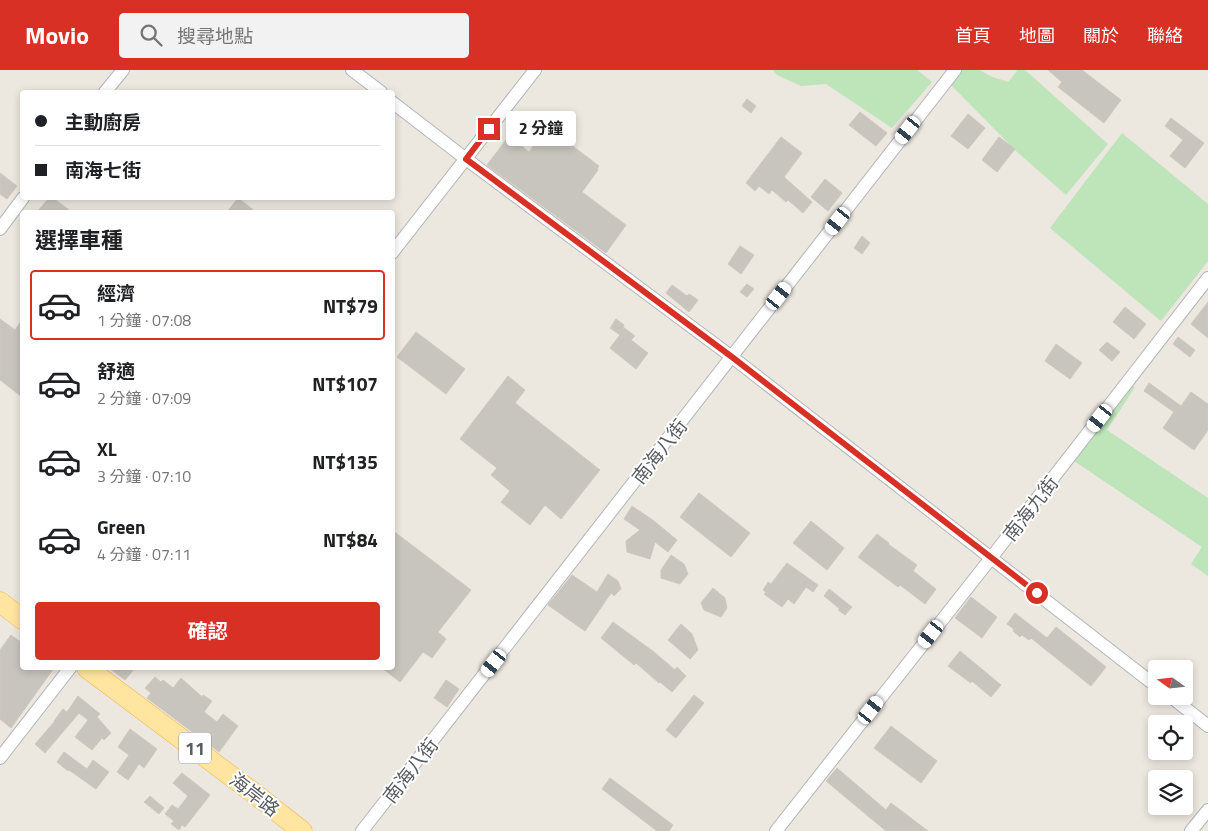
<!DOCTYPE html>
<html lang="zh-TW">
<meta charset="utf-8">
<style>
body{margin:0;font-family:"Titillium Web","Noto Sans TC",sans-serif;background:#f2f2f2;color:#202124;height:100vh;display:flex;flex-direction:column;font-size:19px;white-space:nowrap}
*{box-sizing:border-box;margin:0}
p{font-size:16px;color:#757577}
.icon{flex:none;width:28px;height:28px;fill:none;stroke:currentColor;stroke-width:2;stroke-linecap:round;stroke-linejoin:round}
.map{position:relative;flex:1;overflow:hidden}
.sheet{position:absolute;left:20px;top:140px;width:375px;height:460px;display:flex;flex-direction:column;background:#fff;border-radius:5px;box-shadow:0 2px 8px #0003}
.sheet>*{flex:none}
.guide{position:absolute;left:20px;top:20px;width:375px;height:110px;border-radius:5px;box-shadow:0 2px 8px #0003;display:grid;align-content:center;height:110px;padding:0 15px;background:#fff}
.needle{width:32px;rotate:285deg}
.tools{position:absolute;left:1148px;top:590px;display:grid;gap:10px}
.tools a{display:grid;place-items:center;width:45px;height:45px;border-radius:5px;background:#fff;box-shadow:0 2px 8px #0003;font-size:25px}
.end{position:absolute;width:22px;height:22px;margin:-11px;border:6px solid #d93025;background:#fff;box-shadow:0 0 0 2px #fff}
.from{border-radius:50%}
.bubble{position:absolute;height:35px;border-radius:5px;background:#fff;box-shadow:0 2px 8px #0003;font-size:16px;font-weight:700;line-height:35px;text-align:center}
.car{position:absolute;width:15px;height:30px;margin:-15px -8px;border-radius:6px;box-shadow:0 0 4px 1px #0007;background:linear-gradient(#fff 24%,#345 0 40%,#fff 0 76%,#345 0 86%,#fff 0)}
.guide b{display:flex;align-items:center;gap:18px;height:48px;font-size:19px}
.guide b+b{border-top:1px solid #e0e0e0}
.guide i{width:12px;height:12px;background:#202124}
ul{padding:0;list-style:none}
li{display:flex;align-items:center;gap:15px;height:70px;margin:0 10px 8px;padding:0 5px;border:2px solid transparent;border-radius:5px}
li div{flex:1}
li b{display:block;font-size:19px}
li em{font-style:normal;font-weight:700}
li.selected{border-color:#d93025}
li>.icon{width:45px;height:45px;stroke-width:1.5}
h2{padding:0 15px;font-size:22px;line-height:60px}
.primary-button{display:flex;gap:10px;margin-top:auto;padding:10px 15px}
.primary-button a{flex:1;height:58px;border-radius:5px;background:#d93025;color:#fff;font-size:20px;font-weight:700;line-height:58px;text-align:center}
header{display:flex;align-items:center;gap:30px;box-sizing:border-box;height:70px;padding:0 25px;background:#d93025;color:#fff}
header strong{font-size:24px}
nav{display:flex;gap:28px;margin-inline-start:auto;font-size:18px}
.search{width:350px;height:45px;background:#f2f2f2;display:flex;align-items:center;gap:12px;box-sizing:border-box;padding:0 18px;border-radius:5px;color:#757577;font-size:19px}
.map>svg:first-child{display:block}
</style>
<header>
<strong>Movio</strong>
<div class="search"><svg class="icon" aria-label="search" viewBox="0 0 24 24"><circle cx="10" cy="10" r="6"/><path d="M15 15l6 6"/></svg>搜尋地點</div>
<nav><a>首頁</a><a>地圖</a><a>關於</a><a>聯絡</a></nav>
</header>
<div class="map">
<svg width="1208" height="761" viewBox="0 0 1208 761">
<rect width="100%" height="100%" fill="#ece7df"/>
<g fill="#bee4ba">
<polygon points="773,0 917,0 932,12 892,58 826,14 801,16 777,5"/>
<polygon points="960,0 980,0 990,6 1008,12 1017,1 1016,0 1025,0 1108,74 1066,125 1016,81 949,13"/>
<polygon points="1122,63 1208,134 1208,191 1161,251 1050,158"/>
<polygon points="1127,312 1135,317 1107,360 1208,428 1208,506 1191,494 1202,477 1074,391"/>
</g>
<g fill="#c8c4be" stroke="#d0c8bd">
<polygon points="1048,0 1082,0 1121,30 1104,53 1058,17 1062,12"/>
<polygon points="747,29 756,36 751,43 742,36"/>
<polygon points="860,42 887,63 876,76 849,55"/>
<polygon points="968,44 985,58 968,79 951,66"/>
<polygon points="1171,48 1204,73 1185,98 1170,86 1183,70 1165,56"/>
<polygon points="554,62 599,96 597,99 598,100 582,122 626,155 606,183 487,95 509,66 529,82 536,72 543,77"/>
<polygon points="781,67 802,83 784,107 812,132 803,143 788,130 786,132 772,120 769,124 759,116 755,121 746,113"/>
<polygon points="999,67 1015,79 997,102 982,90"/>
<polygon points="0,103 17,116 7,129 0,124"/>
<polygon points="825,109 842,123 828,141 811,127"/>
<polygon points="49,128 53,128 72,142 37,142"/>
<polygon points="238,128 256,142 227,142"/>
<polygon points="862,166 870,173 862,184 854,178"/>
<polygon points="740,176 754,185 741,204 728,194"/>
<polygon points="747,214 754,219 747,227 740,222"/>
<polygon points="672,215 687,226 689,224 698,230 689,242 666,223"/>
<polygon points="1208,232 1208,268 1191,254"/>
<polygon points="1125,237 1146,254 1134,269 1113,252"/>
<polygon points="0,249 15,260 22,250 22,327 0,310"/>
<polygon points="616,249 624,255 623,257 635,266 631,270 648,283 636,299 610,278 620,265 610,258"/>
<polygon points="416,262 465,299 446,324 397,287"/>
<polygon points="1178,267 1195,280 1190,287 1173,274"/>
<polygon points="1107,272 1120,282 1112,291 1099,280"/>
<polygon points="1056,274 1082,293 1070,309 1045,291"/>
<polygon points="508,306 525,320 515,333 600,400 561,449 545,435 530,455 501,432 510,421 491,405 497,398 460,369"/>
<polygon points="1149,313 1181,336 1191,322 1208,334 1208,360 1194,380 1163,358 1174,342 1144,321"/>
<polygon points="699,423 750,463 731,487 680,447"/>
<polygon points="632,436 654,451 677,470 668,482 655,472 650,489 627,482 626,471 640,460 624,449"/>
<polygon points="811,451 844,478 827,500 793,473"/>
<polygon points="392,460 471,520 438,562 446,569 432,588 423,582 400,612 382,598 392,598"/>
<polygon points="877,464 889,473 888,474 917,495 913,501 936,519 925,534 900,515 898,517 858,487"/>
<polygon points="671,485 684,494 688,504 680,514 661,508 661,500"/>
<polygon points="787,493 818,515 813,522 806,517 794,534 788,529 782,537 764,524 766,522 763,520 768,512 771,514"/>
<polygon points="608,504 618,511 621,519 614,526 611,523 585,561 548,535 572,505 597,522"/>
<polygon points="713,518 725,528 727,538 721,547 704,540 701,533"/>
<polygon points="829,519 852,537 845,545 838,540 840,539 824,526"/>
<polygon points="971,527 997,547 982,568 955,548"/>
<polygon points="1015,543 1047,568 1056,557 1106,597 1091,616 1031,568 1029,570 1022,565 1020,567 1013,561 1014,559 1007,554"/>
<polygon points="613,552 654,582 675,600 677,597 686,606 672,622 660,612 659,613 636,593 634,595 601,568"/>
<polygon points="681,554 692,564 698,580 690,589 668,570"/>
<polygon points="11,565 22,573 22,598 54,598 11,658 0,649 0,580"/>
<polygon points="960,581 1001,615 991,627 972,611 971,613 948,596"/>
<polygon points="109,598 135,598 125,610"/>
<polygon points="155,607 161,612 163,610 173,618 181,608 202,627 203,625 212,631 204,642 217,652 223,644 238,656 219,682 147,628 151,623 145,618"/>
<polygon points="446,610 459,619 447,637 434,628"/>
<polygon points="694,625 704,633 676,668 666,660"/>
<polygon points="78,626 100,644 97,647 111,663 104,670 102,668 92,680 75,667 88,650 79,643 45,683 35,674 55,651 54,651 63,639 67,642"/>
<polygon points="891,656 937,691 921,713 874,678"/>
<polygon points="130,659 157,679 144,698 139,694 128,710 117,702 129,685 118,677"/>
<polygon points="64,682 87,699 93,690 109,702 96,719 69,700 68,701 57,692"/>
<polygon points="837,698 886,740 891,733 928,761 886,761 826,711"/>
<polygon points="182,703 210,725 185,757 182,755 179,760 171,754 174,751 165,744 172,735 178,739 188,726 173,713"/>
<polygon points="610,708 673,755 669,761 657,761 602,719"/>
<polygon points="150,726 164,738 159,744 144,732"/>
</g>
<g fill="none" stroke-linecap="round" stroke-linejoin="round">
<defs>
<g id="minor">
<polyline points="352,0 381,22"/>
<polyline points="105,22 123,0"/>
<polyline points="392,32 466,89 732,287 1156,616"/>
<polyline points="0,159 23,128"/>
<polyline points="392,183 535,0"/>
<polyline points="1170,626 1208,656"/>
<polyline points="0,688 70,598"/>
<polyline points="362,761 955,0"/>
<polyline points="776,761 991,488 1208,208"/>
<polyline points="1191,761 1208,740"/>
</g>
<g id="primary">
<polyline points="0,532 22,549"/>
<polyline points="87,598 255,724 302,761"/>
</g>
</defs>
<use href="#minor" stroke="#b2b6ba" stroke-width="14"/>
<use href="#primary" stroke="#f3b350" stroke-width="21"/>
<use href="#minor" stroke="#fff" stroke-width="12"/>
<use href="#primary" stroke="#ffe5a0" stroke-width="20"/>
</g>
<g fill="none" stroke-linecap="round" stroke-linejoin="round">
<polyline stroke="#d93025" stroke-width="6" points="489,59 466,89 732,287 1037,523"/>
</g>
<g text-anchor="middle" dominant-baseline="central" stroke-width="4" stroke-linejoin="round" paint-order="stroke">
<rect fill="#fff" stroke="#8a8e90" stroke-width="1" x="179" y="662.5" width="32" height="31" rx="4"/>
<g font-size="18" font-weight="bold" fill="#585d60">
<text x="195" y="678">11</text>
</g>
<g font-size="19" fill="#585d60" stroke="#fff">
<text transform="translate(659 381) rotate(-52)">南海八街</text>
<text transform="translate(1030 438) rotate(-52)">南海九街</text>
<text transform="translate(410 700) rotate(-52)">南海八街</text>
<text transform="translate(255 724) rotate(38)">海岸路</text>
</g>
</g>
</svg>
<div class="tools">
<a><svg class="needle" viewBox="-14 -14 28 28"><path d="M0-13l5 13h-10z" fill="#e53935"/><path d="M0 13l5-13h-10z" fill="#757577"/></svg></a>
<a><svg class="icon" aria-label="locate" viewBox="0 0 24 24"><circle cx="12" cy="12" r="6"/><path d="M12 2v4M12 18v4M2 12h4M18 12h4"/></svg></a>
<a><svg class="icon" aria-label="layers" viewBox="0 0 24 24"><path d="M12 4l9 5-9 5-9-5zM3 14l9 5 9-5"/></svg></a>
</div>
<i class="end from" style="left:1037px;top:523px"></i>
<i class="end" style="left:489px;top:59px"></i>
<div class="bubble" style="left:506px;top:41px;width:70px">2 分鐘</div>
<i class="car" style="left:908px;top:60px;rotate:218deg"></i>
<i class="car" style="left:838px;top:151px;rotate:218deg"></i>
<i class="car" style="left:779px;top:226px;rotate:38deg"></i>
<i class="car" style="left:1100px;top:348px;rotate:218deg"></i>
<i class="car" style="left:931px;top:564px;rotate:218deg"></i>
<i class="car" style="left:494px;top:593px;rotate:218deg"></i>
<i class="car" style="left:871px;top:640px;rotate:38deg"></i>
<div class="guide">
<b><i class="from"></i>主動廚房</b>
<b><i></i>南海七街</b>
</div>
<section class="sheet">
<h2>選擇車種</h2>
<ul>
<li class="selected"><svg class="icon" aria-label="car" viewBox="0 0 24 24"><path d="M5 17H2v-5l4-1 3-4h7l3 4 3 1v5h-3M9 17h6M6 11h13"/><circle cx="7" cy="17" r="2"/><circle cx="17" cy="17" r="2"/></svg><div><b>經濟</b><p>1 分鐘 · 07:08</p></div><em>NT$79</em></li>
<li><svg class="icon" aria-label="car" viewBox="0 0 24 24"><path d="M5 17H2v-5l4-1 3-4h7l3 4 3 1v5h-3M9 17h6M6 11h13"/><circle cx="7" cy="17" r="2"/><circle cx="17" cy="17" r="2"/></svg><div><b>舒適</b><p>2 分鐘 · 07:09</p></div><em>NT$107</em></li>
<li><svg class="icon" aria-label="car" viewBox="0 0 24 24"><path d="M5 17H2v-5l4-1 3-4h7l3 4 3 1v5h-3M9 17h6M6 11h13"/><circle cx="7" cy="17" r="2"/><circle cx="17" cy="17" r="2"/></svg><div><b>XL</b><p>3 分鐘 · 07:10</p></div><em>NT$135</em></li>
<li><svg class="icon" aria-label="car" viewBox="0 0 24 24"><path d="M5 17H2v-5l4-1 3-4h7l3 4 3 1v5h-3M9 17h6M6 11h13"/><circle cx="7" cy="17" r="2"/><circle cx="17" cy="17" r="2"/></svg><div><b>Green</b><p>4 分鐘 · 07:11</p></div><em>NT$84</em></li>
</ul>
<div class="primary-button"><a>確認</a></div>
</section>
</div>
